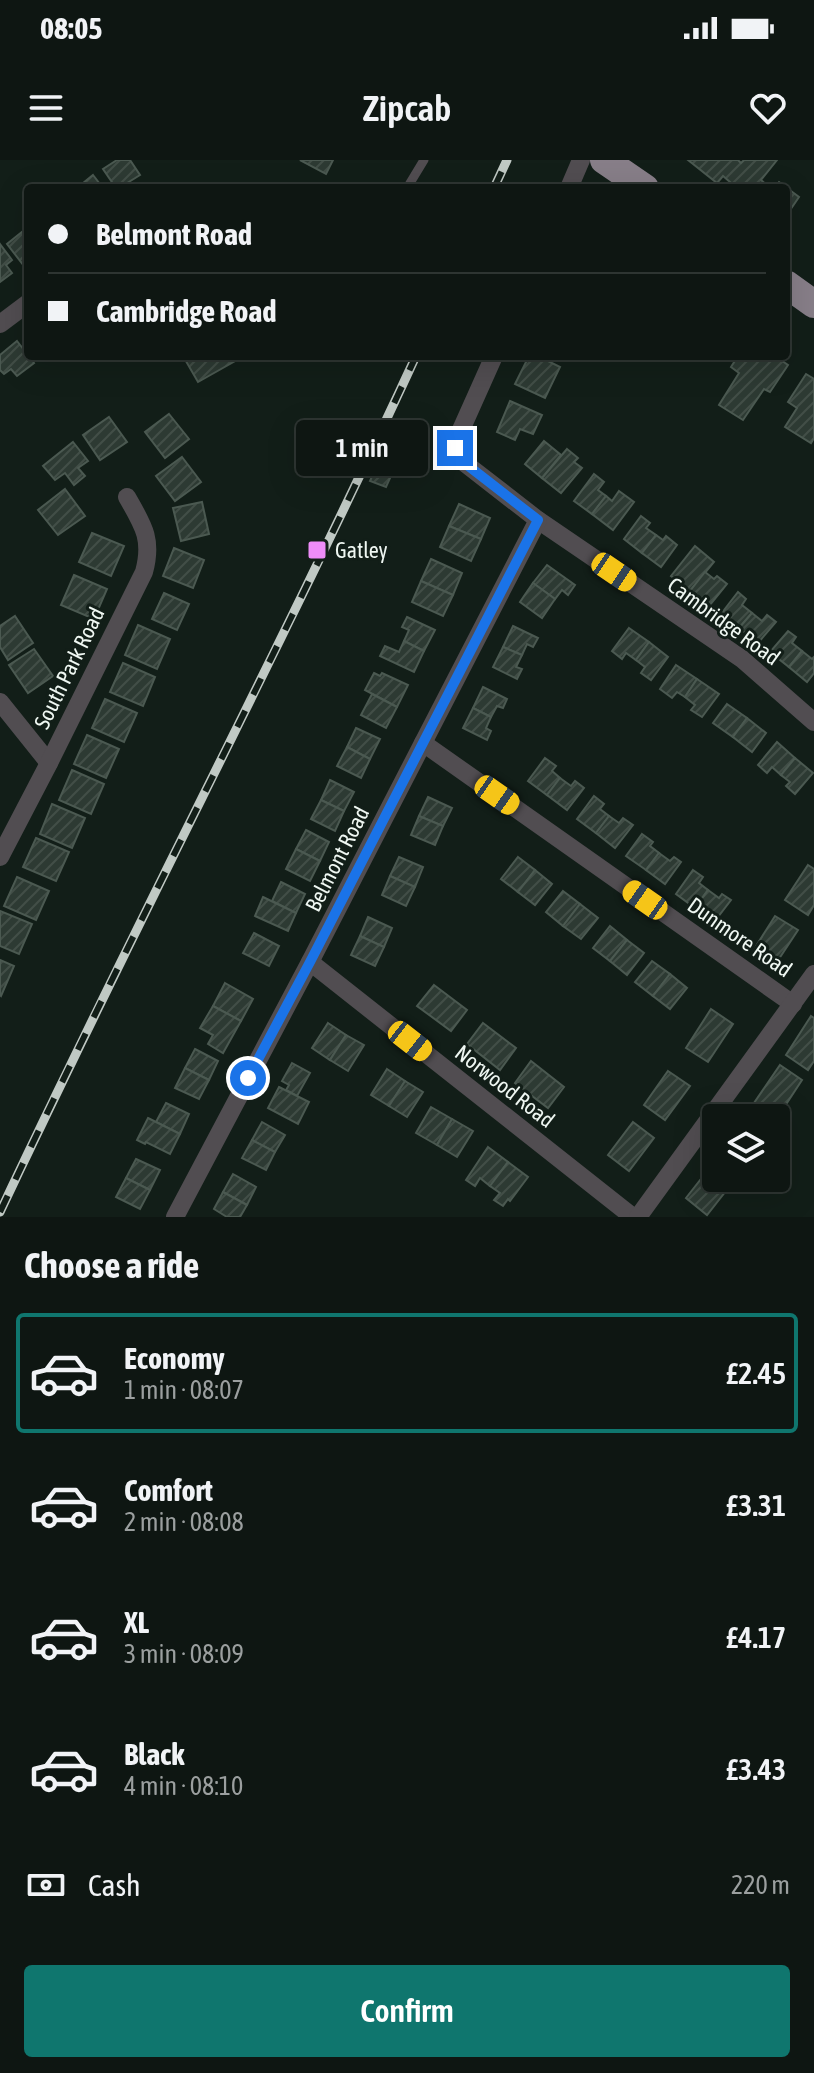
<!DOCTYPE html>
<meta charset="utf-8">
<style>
body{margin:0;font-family:"Asap Condensed",sans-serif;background:#171f1b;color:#f1f3f6;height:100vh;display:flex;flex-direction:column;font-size:30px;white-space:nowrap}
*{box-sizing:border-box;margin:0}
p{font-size:26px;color:#9b9f9f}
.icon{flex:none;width:44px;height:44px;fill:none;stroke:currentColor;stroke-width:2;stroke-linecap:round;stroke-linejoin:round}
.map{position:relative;height:1057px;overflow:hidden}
.details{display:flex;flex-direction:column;background:#0e1612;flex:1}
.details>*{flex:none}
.top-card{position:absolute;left:24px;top:24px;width:766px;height:176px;border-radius:8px;box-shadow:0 8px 32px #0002,0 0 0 2px #2e3532;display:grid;align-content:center;height:176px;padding:0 24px;background:#0e1612}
.tools{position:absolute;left:702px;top:944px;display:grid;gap:16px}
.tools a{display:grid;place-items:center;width:88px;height:88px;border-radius:8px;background:#0e1612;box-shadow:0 8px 32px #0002,0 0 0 2px #2e3532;font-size:40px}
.end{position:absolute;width:36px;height:36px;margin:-18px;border:10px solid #1a73e8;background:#fff;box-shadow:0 0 0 4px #fff}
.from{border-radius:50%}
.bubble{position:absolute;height:56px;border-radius:8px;background:#0e1612;box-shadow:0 8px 32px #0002,0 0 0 2px #2e3532;font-size:26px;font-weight:600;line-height:56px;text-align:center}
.car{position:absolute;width:24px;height:48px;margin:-24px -12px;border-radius:10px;box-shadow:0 0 6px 2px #0007;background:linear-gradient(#f5c518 24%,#345 0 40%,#f5c518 0 76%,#345 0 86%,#f5c518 0)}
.top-card b{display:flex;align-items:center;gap:28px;height:76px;font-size:30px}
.top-card b+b{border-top:2px solid #2e3532}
.top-card i{width:20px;height:20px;background:#f1f3f6}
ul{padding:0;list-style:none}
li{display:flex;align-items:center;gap:24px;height:120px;margin:0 16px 12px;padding:0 8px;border:4px solid transparent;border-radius:8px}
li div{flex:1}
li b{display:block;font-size:30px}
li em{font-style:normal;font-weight:600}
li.on{border-color:#0f766e}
li>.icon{width:72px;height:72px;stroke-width:1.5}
h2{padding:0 24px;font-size:36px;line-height:96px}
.pay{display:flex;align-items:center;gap:20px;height:88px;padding:0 24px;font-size:30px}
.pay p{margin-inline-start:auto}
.button{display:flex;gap:16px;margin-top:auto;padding:16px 24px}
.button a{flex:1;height:92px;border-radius:8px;background:#0f766e;color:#fff;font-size:32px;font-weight:600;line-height:92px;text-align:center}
.status{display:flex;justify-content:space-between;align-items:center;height:56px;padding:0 40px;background:#0e1612;direction:ltr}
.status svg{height:22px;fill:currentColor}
header{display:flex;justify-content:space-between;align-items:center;height:104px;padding:0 24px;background:#0e1612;font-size:36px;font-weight:600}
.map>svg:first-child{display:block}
</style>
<div class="status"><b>08:05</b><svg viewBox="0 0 49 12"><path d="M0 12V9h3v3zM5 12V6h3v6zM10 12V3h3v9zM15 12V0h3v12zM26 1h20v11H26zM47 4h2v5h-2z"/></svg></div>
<header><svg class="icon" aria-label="menu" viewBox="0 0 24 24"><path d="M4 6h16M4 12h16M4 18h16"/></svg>Zipcab<svg class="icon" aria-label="heart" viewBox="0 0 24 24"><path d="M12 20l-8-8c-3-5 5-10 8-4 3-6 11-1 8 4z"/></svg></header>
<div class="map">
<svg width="814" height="1057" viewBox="0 0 814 1057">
<defs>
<pattern id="building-hatch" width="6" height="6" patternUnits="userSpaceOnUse" patternTransform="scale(2)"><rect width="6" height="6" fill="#2d3a33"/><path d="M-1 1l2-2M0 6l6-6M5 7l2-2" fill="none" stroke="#424e47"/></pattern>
</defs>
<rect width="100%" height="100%" fill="#121e18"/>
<g fill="url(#building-hatch)" stroke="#4b5951" stroke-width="2">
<polygon points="117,0 130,0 140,15 119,28 116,28 103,9"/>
<polygon points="300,0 333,0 326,14"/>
<polygon points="688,0 738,0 741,3 744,0 777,0 761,20 770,28 737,28 723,16 717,23"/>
<polygon points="93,15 103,28 77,28"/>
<polygon points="779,22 799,37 786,56 786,28 774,28"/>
<polygon points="28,67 28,102 24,106 7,84"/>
<polygon points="0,84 12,100 6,105 12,113 0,122"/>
<polygon points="17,181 34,203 17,216 11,209 4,214 0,210 0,195"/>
<polygon points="183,196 244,196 198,222"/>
<polygon points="529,196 538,196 560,207 545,238 515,224"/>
<polygon points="738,196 775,196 788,205 770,232 764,229 743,260 719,245 739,213 731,207"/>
<polygon points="806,214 814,219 814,278 811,283 785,267 797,248 788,242"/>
<polygon points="510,241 542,255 533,274 520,269 515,280 497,272"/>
<polygon points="169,254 189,279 165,298 145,272"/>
<polygon points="109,257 127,282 100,300 83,275"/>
<polygon points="388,280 404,287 386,327 370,321"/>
<polygon points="544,281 561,295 542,318 525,304"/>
<polygon points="73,282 88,301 78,308 85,316 74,325 65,313 55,320 43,306"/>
<polygon points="567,289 578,298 574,302 582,308 561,333 542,318"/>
<polygon points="182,297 201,322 175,341 156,316"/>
<polygon points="594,314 604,322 598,330 606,336 592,354 574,341"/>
<polygon points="65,329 85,356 58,375 38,350"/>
<polygon points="619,331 634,342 613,370 592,354 606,336 612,341"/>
<polygon points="202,342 209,374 181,381 173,348"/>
<polygon points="459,344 490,358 481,379 449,366"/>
<polygon points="641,356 650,363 646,368 656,375 642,393 624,379"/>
<polygon points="449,366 481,379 471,401 440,387"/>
<polygon points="92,373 124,386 111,416 79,402"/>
<polygon points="656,375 663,380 666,376 677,385 661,407 642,393"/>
<polygon points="695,386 714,402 690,431 671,416"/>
<polygon points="174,388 204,400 193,428 163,416"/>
<polygon points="431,399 462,413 453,435 421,421"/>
<polygon points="547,405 575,425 568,435 562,430 555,439 533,423"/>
<polygon points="705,412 714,419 717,416 727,424 709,446 690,431"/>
<polygon points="74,415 107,429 94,459 61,445"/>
<polygon points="421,421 453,435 443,456 412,442"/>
<polygon points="533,423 555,439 542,458 520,442"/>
<polygon points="738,432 746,439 742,445 752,453 739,468 721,454"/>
<polygon points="164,433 189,444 177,470 152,459"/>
<polygon points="752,453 762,461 767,455 776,462 758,483 739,468"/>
<polygon points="15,456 33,483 8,500 0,487 0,466"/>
<polygon points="407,457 435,470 424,491 404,481 409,470 402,467"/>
<polygon points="138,465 170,479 157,509 125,495"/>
<polygon points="513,466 538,478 533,487 527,484 522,495 503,487"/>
<polygon points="629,468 649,482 636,500 626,493 622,499 612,491"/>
<polygon points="788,471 796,477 792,483 802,491 789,507 770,492"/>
<polygon points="404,481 424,491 414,512 380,496 385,486 399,492"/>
<polygon points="649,482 668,497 651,520 641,513 645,507 636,500"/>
<polygon points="503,487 522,495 516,507 522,509 517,519 493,507"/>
<polygon points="34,489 53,516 28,533 9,505"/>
<polygon points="802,491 812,499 814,497 814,513 807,522 789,507"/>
<polygon points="123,503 155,517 143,546 110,532"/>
<polygon points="676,505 697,519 685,537 677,532 672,538 660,529"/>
<polygon points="374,513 380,516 382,513 408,525 397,547 365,530"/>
<polygon points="697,519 719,534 702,557 691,550 695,545 685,537"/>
<polygon points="483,527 507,539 503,548 497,546 491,557 473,548"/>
<polygon points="372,534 397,547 386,568 361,555"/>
<polygon points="105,539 137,553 124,582 92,568"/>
<polygon points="727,544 747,558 733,577 713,563"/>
<polygon points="473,548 491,557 486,568 491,571 487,580 463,568"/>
<polygon points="747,558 766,573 752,592 733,577"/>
<polygon points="356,568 380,579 370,599 347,587"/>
<polygon points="87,575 119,589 106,618 74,604"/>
<polygon points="777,582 795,598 781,615 772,607 767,613 758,605"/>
<polygon points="347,587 370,599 361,618 337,606"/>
<polygon points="545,598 556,606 552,611 560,618 547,635 528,621"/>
<polygon points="795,598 813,613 795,634 786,626 790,622 781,615"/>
<polygon points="72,610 104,624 91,654 59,640"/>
<polygon points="560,618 571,626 575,621 584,628 567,650 547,635"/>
<polygon points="330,620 354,632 344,651 321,640"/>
<polygon points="594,636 604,644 600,649 609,656 596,673 577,659"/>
<polygon points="428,637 452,648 443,666 419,656"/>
<polygon points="321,640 344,651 335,671 311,659"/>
<polygon points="52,644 85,658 72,688 40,674"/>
<polygon points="419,656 443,666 435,685 411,675"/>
<polygon points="609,656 619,663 623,658 633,665 615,688 596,673"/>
<polygon points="306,670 329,682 320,701 296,689"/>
<polygon points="642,674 653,682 650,686 659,693 646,710 626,696"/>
<polygon points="36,678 69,692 56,721 23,707"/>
<polygon points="296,689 320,701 310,721 286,709"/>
<polygon points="659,693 670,701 674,697 681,702 665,724 646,710"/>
<polygon points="399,697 423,707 415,727 390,716"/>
<polygon points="518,697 535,710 518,732 501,719"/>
<polygon points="808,705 814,709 814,745 808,755 785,740"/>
<polygon points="535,710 552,724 535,745 518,732"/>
<polygon points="693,710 703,717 699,723 708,730 695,748 676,734"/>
<polygon points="390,716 415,727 406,746 382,735"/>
<polygon points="17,717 49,731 36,760 4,746"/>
<polygon points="281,722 305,734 296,753 272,741"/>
<polygon points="708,730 719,738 722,734 731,740 714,762 695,748"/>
<polygon points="563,731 580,744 563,766 546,752"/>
<polygon points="263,737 296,753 288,771 255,756"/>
<polygon points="580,744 598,758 581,779 563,766"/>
<polygon points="0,751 32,764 19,794 0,786"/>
<polygon points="775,756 798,770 775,805 753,791"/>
<polygon points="368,757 392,768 384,787 360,776"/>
<polygon points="610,766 627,780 610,801 593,788"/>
<polygon points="254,773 279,786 269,806 243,793"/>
<polygon points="360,776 384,787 375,806 351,795"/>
<polygon points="627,780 644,793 627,815 610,801"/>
<polygon points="0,800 14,806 1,836 0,835"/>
<polygon points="652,801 670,814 653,836 635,822"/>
<polygon points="670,814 687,828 670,849 653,836"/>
<polygon points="225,823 253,839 241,861 213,846"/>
<polygon points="434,825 467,850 451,871 417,846"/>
<polygon points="213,846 241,861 223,893 208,884 213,875 200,868"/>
<polygon points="711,849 733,864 708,902 686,888"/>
<polygon points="811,856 814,858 814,901 808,910 786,895"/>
<polygon points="328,863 346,875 330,900 312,888"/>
<polygon points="483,863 516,888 500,910 467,884"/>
<polygon points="346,875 364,885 348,911 330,900"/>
<polygon points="195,889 218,901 209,920 185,908"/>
<polygon points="531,901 564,927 548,948 515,923"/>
<polygon points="292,903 310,913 297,936 286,930 289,925 282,921"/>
<polygon points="780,905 802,920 777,958 754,943"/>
<polygon points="185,908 209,920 199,939 175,928"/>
<polygon points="387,909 405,921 389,946 371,935"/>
<polygon points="668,911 690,926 665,960 644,945"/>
<polygon points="405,921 423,932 407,957 389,946"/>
<polygon points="279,927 309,942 298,964 268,948"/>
<polygon points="166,943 189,954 180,974 156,962"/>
<polygon points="431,947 452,959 437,985 416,973"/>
<polygon points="148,958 180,974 170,994 146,982 145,984 137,980"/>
<polygon points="452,959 473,971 457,997 437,985"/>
<polygon points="262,962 285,975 275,992 252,980"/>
<polygon points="633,962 654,978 629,1011 608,995"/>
<polygon points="252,980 275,992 266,1010 242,998"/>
<polygon points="488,987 508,1002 490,1026 480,1018 475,1026 466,1020"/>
<polygon points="136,999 160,1010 150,1030 126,1018"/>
<polygon points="508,1002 528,1017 510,1041 508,1039 503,1046 494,1040 500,1033 490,1026"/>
<polygon points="712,1005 716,1008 716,1018 728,1018 733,1022 707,1055 686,1038"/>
<polygon points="233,1014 256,1027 247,1045 223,1032"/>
<polygon points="126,1018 150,1030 140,1049 116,1037"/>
<polygon points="223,1032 247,1045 240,1057 227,1057 214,1049"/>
</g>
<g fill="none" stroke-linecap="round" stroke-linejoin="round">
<polyline stroke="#514d51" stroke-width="9" points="407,28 424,0"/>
<g stroke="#514d51" stroke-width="18">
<polyline points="569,28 581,0"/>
<polyline points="0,164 28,143"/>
<polyline points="494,196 456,281 456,294 462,301 538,360 742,499 814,562"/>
<polyline points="0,542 49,603"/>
<polyline points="423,583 793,844"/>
<path d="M0 697 49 603 144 412C153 379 143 365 127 337"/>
<polyline points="310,802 633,1057"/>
<polyline points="175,1057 310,802 538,360"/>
<polyline points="638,1057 814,814"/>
</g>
<g stroke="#877e88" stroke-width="28">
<polyline points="604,0 645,28"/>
<polyline points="786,124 814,144"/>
</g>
<defs>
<g id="rail">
<polyline points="494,28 507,0"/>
<path d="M0 1052C135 765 283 484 416 196"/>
</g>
</defs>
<use href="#rail" stroke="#c0c9c4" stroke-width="9"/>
<use href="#rail" stroke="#121e18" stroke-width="6" stroke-dasharray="18" stroke-linecap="butt"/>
</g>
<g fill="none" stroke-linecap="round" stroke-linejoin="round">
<polyline stroke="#1a73e8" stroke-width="10" points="248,918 310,802 538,360 462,301 456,294 455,288"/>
</g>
<rect fill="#ee8cf8" stroke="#121e18" stroke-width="3" x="307" y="380" width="20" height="20" rx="4"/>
<g text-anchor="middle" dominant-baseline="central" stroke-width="6" stroke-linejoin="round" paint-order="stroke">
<g font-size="22" fill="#eff7f2" stroke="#121e18" text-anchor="start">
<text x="335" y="390">Gatley</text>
</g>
<g font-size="22" fill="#eff7f2" stroke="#121e18">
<text transform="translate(724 461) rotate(36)">Cambridge Road</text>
<text transform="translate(69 508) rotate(-64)">South Park Road</text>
<text transform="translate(337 699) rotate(-63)">Belmont Road</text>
<text transform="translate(740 777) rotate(35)">Dunmore Road</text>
<text transform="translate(505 926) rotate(38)">Norwood Road</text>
</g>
</g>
</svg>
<div class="tools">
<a><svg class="icon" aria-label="layers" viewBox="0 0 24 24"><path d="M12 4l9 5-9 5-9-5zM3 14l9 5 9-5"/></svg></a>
</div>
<i class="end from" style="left:248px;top:918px"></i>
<i class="end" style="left:455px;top:288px"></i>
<div class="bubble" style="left:296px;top:260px;width:132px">1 min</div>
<i class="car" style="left:614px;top:412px;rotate:124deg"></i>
<i class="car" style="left:497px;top:635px;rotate:125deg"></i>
<i class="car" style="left:645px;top:740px;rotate:305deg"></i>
<i class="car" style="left:410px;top:881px;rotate:128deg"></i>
<div class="top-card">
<b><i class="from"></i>Belmont Road</b>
<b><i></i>Cambridge Road</b>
</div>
</div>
<section class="details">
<h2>Choose a ride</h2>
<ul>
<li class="on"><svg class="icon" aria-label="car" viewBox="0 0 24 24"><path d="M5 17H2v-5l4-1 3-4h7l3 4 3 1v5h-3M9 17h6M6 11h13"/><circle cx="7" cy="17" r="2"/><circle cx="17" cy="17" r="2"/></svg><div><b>Economy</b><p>1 min · 08:07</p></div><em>£2.45</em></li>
<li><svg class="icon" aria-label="car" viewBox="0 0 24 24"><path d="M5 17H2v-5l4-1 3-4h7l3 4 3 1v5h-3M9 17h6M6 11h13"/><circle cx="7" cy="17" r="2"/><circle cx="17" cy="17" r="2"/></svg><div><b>Comfort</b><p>2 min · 08:08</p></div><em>£3.31</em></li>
<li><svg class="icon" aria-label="car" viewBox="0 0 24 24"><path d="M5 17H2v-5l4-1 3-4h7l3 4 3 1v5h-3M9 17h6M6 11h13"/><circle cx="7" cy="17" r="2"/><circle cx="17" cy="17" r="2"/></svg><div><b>XL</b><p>3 min · 08:09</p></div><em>£4.17</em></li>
<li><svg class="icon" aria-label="car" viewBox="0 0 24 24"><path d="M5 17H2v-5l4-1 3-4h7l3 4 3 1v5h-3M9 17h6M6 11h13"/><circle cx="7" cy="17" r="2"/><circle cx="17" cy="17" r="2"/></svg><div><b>Black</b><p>4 min · 08:10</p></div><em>£3.43</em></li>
</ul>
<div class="pay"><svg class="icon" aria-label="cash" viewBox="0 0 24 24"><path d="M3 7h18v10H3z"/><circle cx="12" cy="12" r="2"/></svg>Cash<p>220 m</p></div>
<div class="button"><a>Confirm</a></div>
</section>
